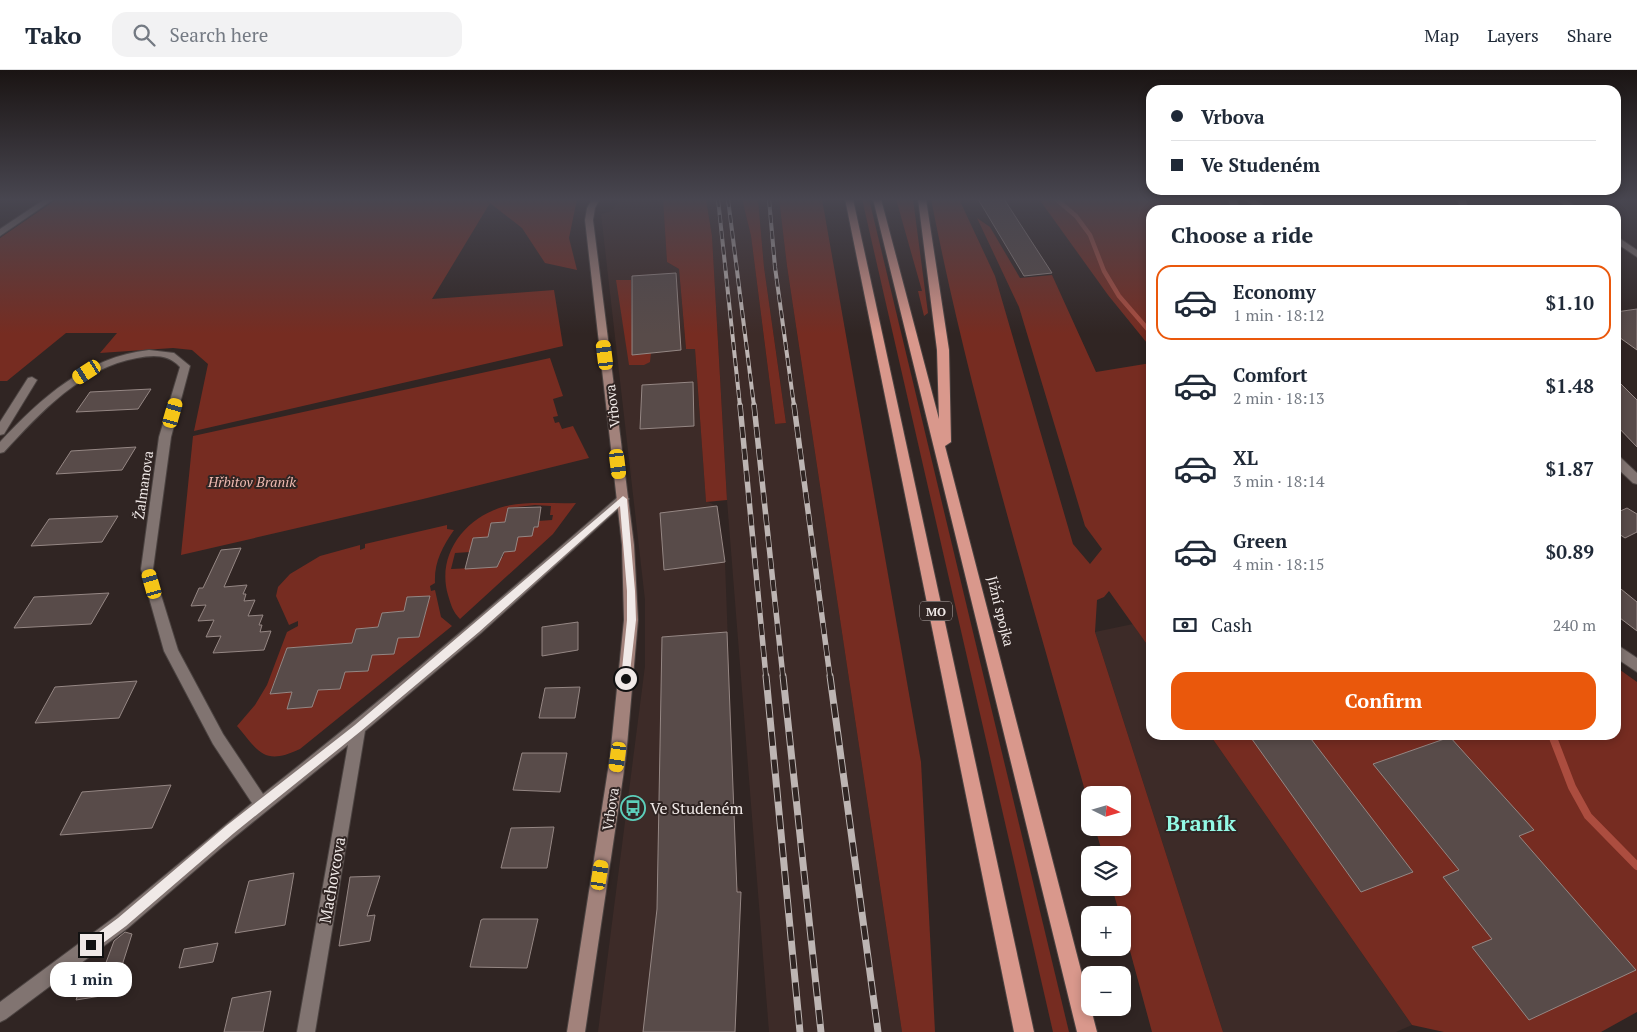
<!DOCTYPE html>
<meta charset="utf-8">
<style>
body{margin:0;font-family:"PT Serif",serif;background:#f2f2f3;color:#1f2937;height:100vh;display:flex;flex-direction:column;font-size:19px;white-space:nowrap}
*{box-sizing:border-box;margin:0}
p{font-size:16px;color:#747a83}
.icon{flex:none;width:28px;height:28px;fill:none;stroke:currentColor;stroke-width:2;stroke-linecap:round;stroke-linejoin:round}
.map{position:relative;flex:1;overflow:hidden}
.drawer{position:absolute;left:1146px;top:135px;width:475px;height:535px;display:flex;flex-direction:column;background:#fff;border-radius:15px;box-shadow:0 2px 8px #0003}
.drawer>*{flex:none}
.guide{position:absolute;left:1146px;top:15px;width:475px;height:110px;border-radius:15px;box-shadow:0 2px 8px #0003;display:grid;align-content:center;height:110px;padding:0 25px;background:#fff}
.needle{width:32px;rotate:95deg}
.fabs{position:absolute;left:1081px;top:716px;display:grid;gap:10px}
.fabs a{display:grid;place-items:center;width:50px;height:50px;border-radius:10px;background:#fff;box-shadow:0 2px 8px #0003;font-size:25px}
.end{position:absolute;width:22px;height:22px;margin:-11px;border:6px solid #f0e9e7;background:#111;box-shadow:0 0 0 2px #111}
.from{border-radius:50%}
.bubble{position:absolute;height:35px;border-radius:15px;background:#fff;box-shadow:0 2px 8px #0003;font-size:16px;font-weight:700;line-height:35px;text-align:center}
.car{position:absolute;width:15px;height:30px;margin:-15px -8px;border-radius:6px;box-shadow:0 0 4px 1px #0007;background:linear-gradient(#f5c518 24%,#345 0 40%,#f5c518 0 76%,#345 0 86%,#f5c518 0)}
.guide b{display:flex;align-items:center;gap:18px;height:48px;font-size:19px}
.guide b+b{border-top:1px solid #e0e1e3}
.guide i{width:12px;height:12px;background:#1f2937}
ul{padding:0;list-style:none}
li{display:flex;align-items:center;gap:15px;height:75px;margin:0 10px 8px;padding:0 15px;border:2px solid transparent;border-radius:15px}
li div{flex:1}
li b{display:block;font-size:19px}
li em{font-style:normal;font-weight:700}
li.selected{border-color:#ea580c}
li>.icon{width:45px;height:45px;stroke-width:1.5}
h2{padding:0 25px;font-size:22px;line-height:60px}
.pay{display:flex;align-items:center;gap:12px;height:55px;padding:0 25px;font-size:19px}
.pay p{margin-inline-start:auto}
.cta{display:flex;gap:10px;margin-top:auto;padding:10px 25px}
.cta a{flex:1;height:58px;border-radius:15px;background:#ea580c;color:#fff;font-size:20px;font-weight:700;line-height:58px;text-align:center}
header{display:flex;align-items:center;gap:30px;box-sizing:border-box;height:70px;padding:0 25px;background:#fff;border-bottom:1px solid #e0e1e3}
header strong{font-size:24px}
nav{display:flex;gap:28px;margin-inline-start:auto;font-size:18px}
.search{width:350px;height:45px;background:#f2f2f3;display:flex;align-items:center;gap:12px;box-sizing:border-box;padding:0 18px;border-radius:15px;color:#747a83;font-size:19px}
.map>svg:first-child{display:block}
</style>
<header>
<strong>Tako</strong>
<div class="search"><svg class="icon" aria-label="search" viewBox="0 0 24 24"><circle cx="10" cy="10" r="6"/><path d="M15 15l6 6"/></svg>Search here</div>
<nav><a>Map</a><a>Layers</a><a>Share</a></nav>
</header>
<div class="map">
<svg width="1637" height="962" viewBox="0 0 1637 962">
<rect width="100%" height="100%" fill="#302523"/>
<g fill="#3d2b28">
<polygon points="621,129 663,129 667,192 679,199 686,279 695,279 706,431 717,436 725,492 737,816 741,822 735,962 598,962 645,596 645,530 601,144 610,142"/>
<polygon points="706,129 742,129 751,166 775,354 786,353 764,197 758,129 779,129 787,196 902,962 769,962 727,430 712,166"/>
<polygon points="1133,554 1151,580 1151,665 1210,665 1412,955 1396,962 1223,962 1095,562"/>
</g>
<g fill="#762c21" fill-rule="evenodd">
<polygon points="57,129 577,129 569,168 577,200 545,193 522,158 490,133 432,229 554,220 563,276 194,361 208,294 192,280 173,278 100,283 117,263 66,263 7,311 0,311 0,168"/>
<polygon points="663,129 706,129 712,166 727,430 706,432 695,279 686,279 679,199 667,192"/>
<polygon points="742,129 758,129 764,197 786,353 775,354 751,166"/>
<polygon points="779,129 822,129 921,692 935,962 902,962 787,196"/>
<polygon points="862,129 869,129 1069,962 1053,962"/>
<polygon points="896,129 913,129 928,243 924,246 918,221 922,221"/>
<path d="M931 129H959L995 206 1073 474 1090 494 1102 479 1085 456 1019 237 977 148 990 157 1020 208 1052 205 1096 302 1151 293V580L1109 521 1104 527 1097 530 1095 562 1223 962H1152L1123 855 1122 845H1120L1112 818H1122V785H1103L1095 758H1122V725H1090V739C1034 536 971 335 931 129Z"/>
<polygon points="1039,129 1219,129 1223,140 1151,140 1151,278 1108,225"/>
<polygon points="616,210 631,210 632,285 651,283 650,292 644,295 629,295"/>
<polygon points="550,288 563,326 553,329 558,346 553,347 555,353 559,352 562,359 573,356 589,388 423,429 181,485 193,366"/>
<path d="M576 433 553 464 460 549C453 542 451 535 448 525 436 484 466 446 506 436 528 431 554 434 576 433ZM535 435 551 436 550 445H553L552 450 538 451V457C524 458 505 474 503 487L499 488 497 497 451 499 455 483 470 482 473 468 488 467 491 453 505 452 508 438Z"/>
<path d="M447 455V459L454 460C442 477 434 493 435 513L430 516 431 521 435 520 441 547 452 556 300 679C264 696 259 682 237 656L255 635 267 615 287 562 298 556V551L289 555 276 526 278 517 290 504 320 486 360 475V480L365 478V474ZM430 526 419 567 398 568 394 584 372 585 368 601 345 602 340 619 318 620 287 639 292 622 270 623 287 578 352 573 356 559 378 557 382 543 404 541 408 527Z"/>
<polygon points="1616,597 1637,612 1637,942 1601,962 1444,962 1412,955 1210,665 1616,665"/>
</g>
<g fill="none" stroke-linecap="round" stroke-linejoin="round">
<polyline stroke="#ac4d3f" stroke-width="4.5" points="1056,129 1076,146 1090,165 1104,201 1119,226 1151,263"/>
<polyline stroke="#ac4d3f" stroke-width="8" points="1552,665 1572,717 1588,746 1637,796"/>
</g>
<g fill="#584b49" stroke="#958784">
<polygon points="978,129 1004,129 1052,203 1024,206"/>
<polygon points="676,203 681,280 632,285 632,206"/>
<polygon points="1637,239 1637,280 1616,265 1616,242"/>
<polygon points="1616,309 1637,330 1637,377 1616,355"/>
<polygon points="693,312 694,356 640,359 642,315"/>
<polygon points="151,319 138,339 76,342 90,322"/>
<polygon points="136,377 122,400 56,404 71,381"/>
<polygon points="717,436 725,492 664,500 660,443"/>
<polygon points="541,437 538,457 534,457 532,466 518,467 515,481 504,482 497,497 465,499 473,468 488,467 491,453 505,452 508,438"/>
<polygon points="1627,438 1637,444 1637,462 1625,468 1616,462 1616,443"/>
<polygon points="118,446 102,472 31,476 49,449"/>
<polygon points="241,478 224,517 247,515 243,524 246,524 244,531 255,530 248,546 263,545 259,555 262,555 260,562 271,561 264,580 213,583 221,566 206,567 214,550 198,551 206,535 191,536 199,518 203,518 221,480"/>
<polygon points="1616,515 1637,532 1637,561 1616,545"/>
<polygon points="109,523 91,554 14,558 34,527"/>
<polygon points="430,526 419,567 398,568 394,584 372,585 368,601 345,602 340,619 318,620 312,637 287,639 292,622 270,624 287,578 352,573 356,559 378,557 382,543 404,541 407,527"/>
<polygon points="578,552 578,580 542,586 542,557"/>
<polygon points="727,562 737,822 741,822 735,962 643,962 657,839 662,567"/>
<polygon points="137,611 119,648 35,653 55,617"/>
<polygon points="580,617 575,648 539,648 545,618"/>
<polygon points="1249,665 1308,665 1413,802 1361,822"/>
<polygon points="1450,667 1534,760 1519,766 1636,900 1529,950 1472,877 1492,869 1443,807 1459,800 1373,694"/>
<polygon points="522,683 567,683 560,722 513,720"/>
<polygon points="171,715 152,758 60,765 82,722"/>
<polygon points="554,757 547,798 501,798 511,758"/>
<polygon points="294,803 285,855 235,863 249,811"/>
<polygon points="380,806 367,846 375,845 370,871 339,876 350,807"/>
<polygon points="483,849 538,849 527,898 470,897 481,850"/>
<polygon points="125,862 132,864 113,924 76,930 86,901 104,898 114,871"/>
<polygon points="218,873 213,892 179,898 184,879"/>
<polygon points="271,921 263,962 224,962 232,928"/>
</g>
<g fill="none" stroke-linecap="round" stroke-linejoin="round">
<defs>
<g id="minor">
<polygon points="45,129 54,129 0,166 0,159"/>
<polygon points="1228,129 1236,129 1240,140 1232,140"/>
<polygon points="1243,129 1253,129 1271,140 1261,140"/>
<polygon points="1556,129 1565,129 1580,140 1571,140"/>
<polygon points="1616,166 1637,180 1637,187 1616,173"/>
<path d="M149 280 174 283 190 296 171 367 153 499 178 580 223 664 263 724C385 628 502 528 619 426H627L629 429 481 563 365 661 315 962H297L348 675 221 778 128 858 6 949 0 952V932L116 846 252 733 213 674 164 581 141 499 159 367 180 297C168 284 153 285 137 288 81 298 41 342 4 382L0 383V372C41 328 86 287 149 280Z"/>
<polygon points="32,307 37,310 4,364 0,365 0,352 28,308"/>
<polygon points="1616,574 1637,588 1637,602 1616,588"/>
</g>
<g id="tertiary">
<polygon points="1457,129 1465,129 1469,140 1461,140"/>
<polygon points="1616,386 1620,387 1637,403 1637,414 1633,413 1616,397"/>
</g>
<polygon id="secondary" points="592,129 600,129 595,138 593,150 634,475 638,550 626,687 585,962 567,962 610,687 624,550 622,475 585,150 587,138"/>
<g id="trunk">
<polygon points="845,129 853,129 1034,962 1014,962"/>
<polygon points="873,129 881,129 939,349 937,280 918,129 926,129 949,280 951,372 945,376 1097,962 1077,962"/>
</g>
</defs>
<use href="#minor" stroke="#4b4341" stroke-width="2"/>
<use href="#tertiary" stroke="#4b4341" stroke-width="2"/>
<use href="#secondary" stroke="#4b4341" stroke-width="2"/>
<use href="#trunk" stroke="#4b4341" stroke-width="2"/>
<use href="#minor" fill="#817471" fill-rule="evenodd"/>
<use href="#tertiary" fill="#817471" fill-rule="evenodd"/>
<use href="#secondary" fill="#a2827b" fill-rule="evenodd"/>
<use href="#trunk" fill="#d9988c" fill-rule="evenodd"/>
<defs>
<g id="rail-far2">
<polyline points="718,129 740,336"/>
<polyline points="728,129 754,336"/>
<polyline points="769,129 775,197 794,336"/>
</g>
<g id="rail-far1">
<polyline points="740,335 766,607"/>
<polyline points="754,335 783,607"/>
<polyline points="794,335 830,607"/>
</g>
<g id="rail">
<polyline points="766,606 800,962"/>
<polyline points="783,606 821,962"/>
<polyline points="830,606 878,962"/>
</g>
</defs>
<use href="#rail-far2" stroke="#bdb5b3" stroke-width="4"/>
<use href="#rail-far1" stroke="#bdb5b3" stroke-width="5.5"/>
<use href="#rail" stroke="#bdb5b3" stroke-width="7"/>
<use href="#rail-far2" stroke="#302523" stroke-width="2.5" stroke-dasharray="8" stroke-linecap="butt"/>
<use href="#rail-far1" stroke="#302523" stroke-width="4" stroke-dasharray="11" stroke-linecap="butt"/>
<use href="#rail" stroke="#302523" stroke-width="5" stroke-dasharray="14" stroke-linecap="butt"/>
</g>
<linearGradient id="sky" x2="0" y2="1"><stop stop-color="#1a1413"/><stop offset="0.49" stop-color="#484650"/><stop offset="1" stop-color="#484650" stop-opacity="0"/></linearGradient>
<rect width="1637" height="264" fill="url(#sky)"/>
<polygon fill="#f0e9e7" points="623,426 627,429 635,521 636,550 629,611 626,613 621,609 627,550 627,521 620,436 479,562 361,661 234,763 126,856 95,879 87,879 87,871 118,848 226,756 355,655"/>
<defs>
<symbol id="bus-ring" viewBox="-11 -11 22 22"><circle r="9.5" fill="#302523" stroke="#5cceba" stroke-width="1.5"/><path d="M-5-6H5V4H4V6H2V4H-2V6H-4V4H-5ZM-3.5-4V0h7V-4ZM-3.5 1.2v1.5H-2V1.2ZM2 1.2v1.5H3.5V1.2Z" fill="#5cceba"/></symbol>
</defs>
<g fill-rule="evenodd">
<use href="#bus-ring" x="619" y="724" width="28" height="28"/>
</g>
<g text-anchor="middle" dominant-baseline="central" stroke-width="4" stroke-linejoin="round" paint-order="stroke">
<rect fill="#302523" stroke="#b6aeac" stroke-width="1" x="920" y="531.5" width="32" height="19" rx="4"/>
<g font-size="12" font-weight="bold" fill="#f0e9e7">
<text x="936" y="541">MO</text>
</g>
<g font-size="14" fill="#f0e9e7" stroke="#302523">
<text transform="translate(612 336) rotate(-97)">Vrbova</text>
<text transform="translate(143 415) rotate(-82)">Žalmanova</text>
<text transform="translate(1001 541) rotate(76)">Jižní spojka</text>
<text transform="translate(610 739) rotate(-81)">Vrbova</text>
</g>
<g font-size="14" font-style="italic" fill="#efbab1" stroke="#302523">
<text x="252" y="411">Hřbitov Braník</text>
</g>
<g font-size="16" fill="#f0e9e7" stroke="#302523" text-anchor="start">
<text x="650" y="738">Ve Studeném</text>
</g>
<g font-size="16" fill="#f0e9e7" stroke="#302523">
<text transform="translate(332 810) rotate(-80)">Machovcova</text>
</g>
<g font-size="22" font-weight="bold" fill="#93f9e5" stroke="#302523">
<text x="1201" y="752">Braník</text>
</g>
</g>
</svg>
<div class="fabs">
<a><svg class="needle" viewBox="-14 -14 28 28"><path d="M0-13l5 13h-10z" fill="#e53935"/><path d="M0 13l5-13h-10z" fill="#747a83"/></svg></a>
<a><svg class="icon" aria-label="layers" viewBox="0 0 24 24"><path d="M12 4l9 5-9 5-9-5zM3 14l9 5 9-5"/></svg></a>
<a>+</a>
<a>−</a>
</div>
<i class="end from" style="left:626px;top:609px"></i>
<i class="end" style="left:91px;top:875px"></i>
<div class="bubble" style="left:50px;top:892px;width:82px">1 min</div>
<i class="car" style="left:605px;top:285px;rotate:353deg"></i>
<i class="car" style="left:87px;top:302px;rotate:237deg"></i>
<i class="car" style="left:173px;top:343px;rotate:16deg"></i>
<i class="car" style="left:618px;top:394px;rotate:173deg"></i>
<i class="car" style="left:152px;top:514px;rotate:344deg"></i>
<i class="car" style="left:618px;top:687px;rotate:188deg"></i>
<i class="car" style="left:600px;top:805px;rotate:9deg"></i>
<div class="guide">
<b><i class="from"></i>Vrbova</b>
<b><i></i>Ve Studeném</b>
</div>
<section class="drawer">
<h2>Choose a ride</h2>
<ul>
<li class="selected"><svg class="icon" aria-label="car" viewBox="0 0 24 24"><path d="M5 17H2v-5l4-1 3-4h7l3 4 3 1v5h-3M9 17h6M6 11h13"/><circle cx="7" cy="17" r="2"/><circle cx="17" cy="17" r="2"/></svg><div><b>Economy</b><p>1 min · 18:12</p></div><em>$1.10</em></li>
<li><svg class="icon" aria-label="car" viewBox="0 0 24 24"><path d="M5 17H2v-5l4-1 3-4h7l3 4 3 1v5h-3M9 17h6M6 11h13"/><circle cx="7" cy="17" r="2"/><circle cx="17" cy="17" r="2"/></svg><div><b>Comfort</b><p>2 min · 18:13</p></div><em>$1.48</em></li>
<li><svg class="icon" aria-label="car" viewBox="0 0 24 24"><path d="M5 17H2v-5l4-1 3-4h7l3 4 3 1v5h-3M9 17h6M6 11h13"/><circle cx="7" cy="17" r="2"/><circle cx="17" cy="17" r="2"/></svg><div><b>XL</b><p>3 min · 18:14</p></div><em>$1.87</em></li>
<li><svg class="icon" aria-label="car" viewBox="0 0 24 24"><path d="M5 17H2v-5l4-1 3-4h7l3 4 3 1v5h-3M9 17h6M6 11h13"/><circle cx="7" cy="17" r="2"/><circle cx="17" cy="17" r="2"/></svg><div><b>Green</b><p>4 min · 18:15</p></div><em>$0.89</em></li>
</ul>
<div class="pay"><svg class="icon" aria-label="cash" viewBox="0 0 24 24"><path d="M3 7h18v10H3z"/><circle cx="12" cy="12" r="2"/></svg>Cash<p>240 m</p></div>
<div class="cta"><a>Confirm</a></div>
</section>
</div>
